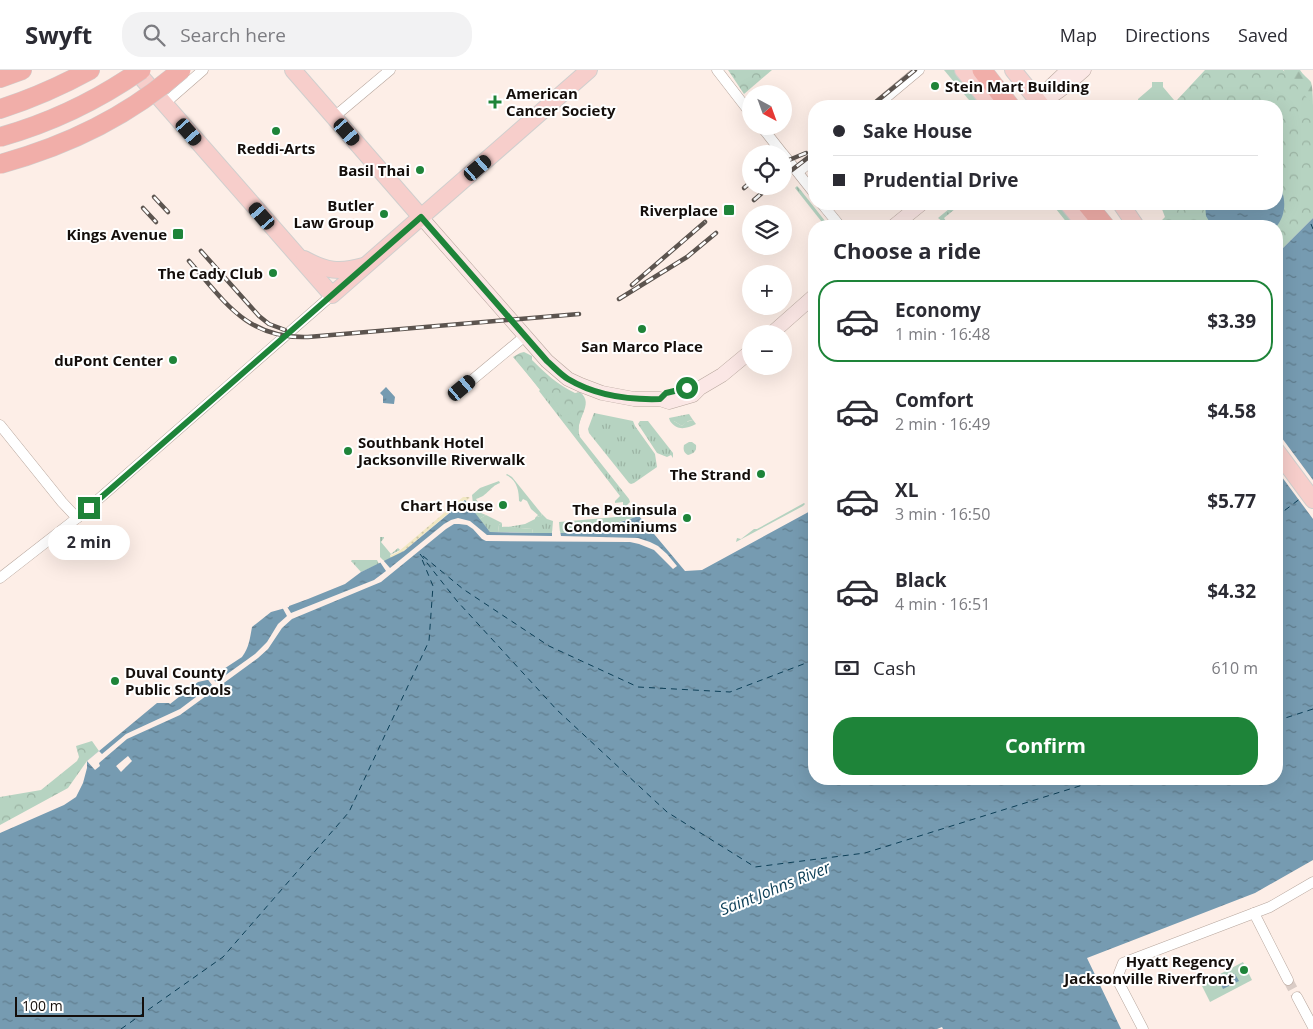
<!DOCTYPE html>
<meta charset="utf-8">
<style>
body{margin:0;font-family:"Open Sans",sans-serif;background:#f2f2f3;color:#2b2b33;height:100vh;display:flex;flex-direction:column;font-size:19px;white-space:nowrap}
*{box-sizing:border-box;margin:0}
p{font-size:16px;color:#7c7c81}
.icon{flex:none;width:28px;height:28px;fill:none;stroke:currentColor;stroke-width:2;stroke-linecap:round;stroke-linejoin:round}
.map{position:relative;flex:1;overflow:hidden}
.sheet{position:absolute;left:808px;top:150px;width:475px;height:565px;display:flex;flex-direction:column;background:#fff;border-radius:20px;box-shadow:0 5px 20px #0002}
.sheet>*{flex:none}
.hud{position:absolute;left:808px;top:30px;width:475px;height:110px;border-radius:20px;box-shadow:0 5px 20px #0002;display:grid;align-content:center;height:110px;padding:0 25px;background:#fff}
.needle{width:32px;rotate:139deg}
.fabs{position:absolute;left:742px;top:15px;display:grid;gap:10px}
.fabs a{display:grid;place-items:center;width:50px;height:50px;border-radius:50%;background:#fff;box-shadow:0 5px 20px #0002;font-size:25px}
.scale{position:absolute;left:15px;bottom:12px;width:129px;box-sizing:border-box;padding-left:5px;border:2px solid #140e0b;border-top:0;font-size:14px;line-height:18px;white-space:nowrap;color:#140e0b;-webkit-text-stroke:4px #fff;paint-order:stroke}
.end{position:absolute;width:22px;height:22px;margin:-11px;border:6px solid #1e8439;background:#fff;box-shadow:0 0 0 2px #fff}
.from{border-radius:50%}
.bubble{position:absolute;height:35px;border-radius:18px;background:#fff;box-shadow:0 5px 20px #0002;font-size:16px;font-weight:700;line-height:35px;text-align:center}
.car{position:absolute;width:15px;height:30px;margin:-15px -8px;border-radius:6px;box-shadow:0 0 4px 1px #0007;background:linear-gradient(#222 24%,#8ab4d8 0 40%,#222 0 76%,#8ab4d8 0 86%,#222 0)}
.hud b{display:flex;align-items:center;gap:18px;height:48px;font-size:19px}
.hud b+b{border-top:1px solid #e1e1e2}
.hud i{width:12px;height:12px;background:#2b2b33}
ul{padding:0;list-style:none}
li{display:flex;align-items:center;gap:15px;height:82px;margin:0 10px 8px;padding:0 15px;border:2px solid transparent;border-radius:20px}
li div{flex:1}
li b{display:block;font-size:19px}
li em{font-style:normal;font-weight:700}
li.current{border-color:#1e8439}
li>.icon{width:45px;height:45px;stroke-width:1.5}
h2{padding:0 25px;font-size:22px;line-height:60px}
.pay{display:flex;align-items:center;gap:12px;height:55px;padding:0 25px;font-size:19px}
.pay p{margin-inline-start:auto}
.cta{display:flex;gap:10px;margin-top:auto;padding:10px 25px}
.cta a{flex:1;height:58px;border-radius:20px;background:#1e8439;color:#fff;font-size:20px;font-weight:700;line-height:58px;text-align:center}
header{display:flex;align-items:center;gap:30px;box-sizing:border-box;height:70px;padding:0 25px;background:#fff;border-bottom:1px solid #e1e1e2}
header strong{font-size:24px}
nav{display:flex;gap:28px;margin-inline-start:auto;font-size:18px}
.search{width:350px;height:45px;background:#f2f2f3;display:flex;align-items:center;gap:12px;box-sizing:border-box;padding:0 18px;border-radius:20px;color:#7c7c81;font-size:19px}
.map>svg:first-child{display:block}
</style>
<header>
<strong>Swyft</strong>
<div class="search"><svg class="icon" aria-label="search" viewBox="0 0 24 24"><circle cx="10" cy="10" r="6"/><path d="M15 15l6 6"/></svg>Search here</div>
<nav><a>Map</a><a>Directions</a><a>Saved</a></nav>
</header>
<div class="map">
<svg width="1313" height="959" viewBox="0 0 1313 959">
<defs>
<pattern id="grass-tufts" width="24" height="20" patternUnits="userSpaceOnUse" patternTransform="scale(1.25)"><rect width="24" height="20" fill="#b6d3c1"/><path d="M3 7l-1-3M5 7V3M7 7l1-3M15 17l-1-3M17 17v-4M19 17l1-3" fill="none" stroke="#9cb4a4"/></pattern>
<pattern id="forest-firs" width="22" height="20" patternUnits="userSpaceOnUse" patternTransform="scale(1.25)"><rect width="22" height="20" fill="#b6d3c1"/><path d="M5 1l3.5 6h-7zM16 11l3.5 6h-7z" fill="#9cb4a4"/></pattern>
<pattern id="sand-dots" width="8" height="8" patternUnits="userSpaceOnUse" patternTransform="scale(1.25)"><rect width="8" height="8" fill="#f2e8c3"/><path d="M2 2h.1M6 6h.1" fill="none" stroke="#cfc6a6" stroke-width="1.8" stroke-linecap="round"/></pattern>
<pattern id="park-crowns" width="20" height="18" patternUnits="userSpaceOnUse" patternTransform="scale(1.25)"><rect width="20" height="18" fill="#b6d3c1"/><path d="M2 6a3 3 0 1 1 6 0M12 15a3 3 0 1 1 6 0" fill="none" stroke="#9cb4a4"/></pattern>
<pattern id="water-ripples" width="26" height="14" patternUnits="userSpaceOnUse" patternTransform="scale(1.25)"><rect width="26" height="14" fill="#769bb1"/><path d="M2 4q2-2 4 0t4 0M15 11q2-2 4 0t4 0" fill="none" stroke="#607d8e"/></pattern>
</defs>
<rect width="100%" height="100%" fill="#fdeee7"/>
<g fill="url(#grass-tufts)">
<polygon points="797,116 799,118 829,156 825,156 795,118"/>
<polygon points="955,134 961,134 944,148 946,151 943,152 938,148"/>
<polygon points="1052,134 1059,134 1078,156 1066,156 1068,154"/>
<path d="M518 292 584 339C581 349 576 357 580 367L629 429 630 432 627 435 636 447 580 463H560L559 452 616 447V440H623V432L615 433V431L620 426 539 321 540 320Z"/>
<polygon points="594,343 633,351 635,356 655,384 657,397 634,413 631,414 629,413 589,363 588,359"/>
<polygon points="689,344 693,350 688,351 682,356 674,351 670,351 669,348"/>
<polygon points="640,351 648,351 673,383 673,388 671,385 667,387 657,383 638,354"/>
<path d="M689 372H692L696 375C697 381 693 384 688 385 684 383 683 380 684 375Z"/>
<polygon points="541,443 547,449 553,451 552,463 533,463 532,459 508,457 525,454 535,449 535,448 537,446 539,447 542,445"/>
<polygon points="486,445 502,453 499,455 498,462 490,462 479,449"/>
<polygon points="380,467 384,467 384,468 381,472 391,484 398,478 400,480 390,485 391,488 384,491 380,487"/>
<polygon points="352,490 377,490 379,494 361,502 351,491"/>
</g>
<path fill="url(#forest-firs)" d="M1284 0H1300C1303 5 1308 8 1311 12 1313 19 1313 33 1313 41L1276 36 1285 9Z"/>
<polygon fill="url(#sand-dots)" points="463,427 469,427 470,428 466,431 464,430 404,481 391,488 390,485 392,485 398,482"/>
<g fill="url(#park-crowns)">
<polygon points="728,0 772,0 744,24"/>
<polygon points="1205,0 1283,0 1313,35 1313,148 1276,185 1276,156 1156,156 1165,147 1160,134 1276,134 1276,36 1173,36 1178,29"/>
<path d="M524 282 532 286V290C545 303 558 315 575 323L580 322C596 335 573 349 580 367L513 287 520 283Z"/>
<polygon points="92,671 99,681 87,691 68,718 0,755 0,727 41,720 77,691 79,687 76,676"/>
</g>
<g fill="#b6d3c1">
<polygon points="944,0 955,0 983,36 974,36"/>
<polygon points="1152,12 1163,12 1163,17 1174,30 1172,36 1141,36 1138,33 1138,29 1152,17"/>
<path d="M555 324 558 326 556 332 560 339 567 340 574 336 576 337C572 343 569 345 562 346L551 333Z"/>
<path d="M693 350 696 354C686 359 677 361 670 351H674L682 356 686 352Z"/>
<path d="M507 404 512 407 541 443 542 445 540 447 537 446 538 445 531 439 527 431 523 429 521 432 519 431C519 421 517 410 506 405Z"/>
<path d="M499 411 500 413C489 417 489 425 476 429L478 432 476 434 482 441 481 443 486 445 479 449 471 438 473 434 472 425 480 418Z"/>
<polygon points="804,433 805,434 803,436 736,472 737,468 741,469 754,459 757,459"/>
<path d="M502 453V457C509 456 523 459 532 459L533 463 498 462 499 455Z"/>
<polygon points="1243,892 1252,910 1210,932 1201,914"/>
</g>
<g fill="url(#water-ripples)">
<path d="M1276 109C1286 123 1288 143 1276 157L1212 156 1206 146 1205 134H1276Z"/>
<path d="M1313 148V790L1255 823 1087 888 1121 959H943L942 957 937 959H0V763L64 735 76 727 83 713 87 698V691L157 633H169L170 634 198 612 207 610 242 587C249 578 250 568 252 557L271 542 289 537V536L308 529 345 514 361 502 404 481 465 430 490 462 533 463H580L611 455 639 446 685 501 702 500 814 439V709H1276V185Z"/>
<polygon points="386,317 395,327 394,334 383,333 383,326 380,323"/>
<polygon points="1235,904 1239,911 1223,919 1220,912"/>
</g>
<g fill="#fdeee7">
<polygon points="1276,360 1313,410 1313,449 1276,399"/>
<polygon points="458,448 470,451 487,465 552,466 552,461 560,461 561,466 638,468 650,472 658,476 667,484 677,496 673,499 654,480 639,474 630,472 486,471 482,469 473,459 467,455 459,454 454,454 446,459 381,512 292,549 282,558 268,579 258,588 180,645 127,669 99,693 100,696 95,700 87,691 99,681 102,684 126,664 180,639 212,615 206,607 210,605 216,612 255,584 267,572 278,554 287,546 282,537 286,535 291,543 374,510 386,501 380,492 383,490 390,498 444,454 451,450"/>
<polygon points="128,686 132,691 121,702 116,696"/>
</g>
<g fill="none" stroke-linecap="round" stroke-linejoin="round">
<g stroke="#0d3f57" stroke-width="1" stroke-dasharray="6 5" stroke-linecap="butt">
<polyline points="1311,154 1313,159"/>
<polyline points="1276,447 1301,428"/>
<polyline points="420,484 457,531 557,640 667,742 755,797 865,783 1102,709"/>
<polyline points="423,486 463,519 549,576 638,617 730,622 814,590"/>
<polyline points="1276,651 1313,639"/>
<polyline points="121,959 223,887 349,742 429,571 433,516 421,487"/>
</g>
<polyline stroke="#daccc6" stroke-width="10" stroke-dasharray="10 5" stroke-linecap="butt" points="1288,910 1297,927"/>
<defs>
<g id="minor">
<polyline points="717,0 751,44"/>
<polyline points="164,34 203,0"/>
<polyline points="876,36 919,0"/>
<polyline points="334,47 390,0"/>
<polyline points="761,56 783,84"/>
<polyline points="784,85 814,123"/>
<polyline points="798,102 814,89"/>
<polyline points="822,134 840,156"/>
<polyline points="454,325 525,266"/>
<polyline points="0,355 62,432 77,448"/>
<polyline points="0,508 77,448 332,225"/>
<polyline points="1254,843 1288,910"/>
<polyline points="1297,927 1313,957"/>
<polyline points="1143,959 1119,913 1119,903 1123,893 1270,837 1313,812"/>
</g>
<g id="secondary">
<polyline points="1042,26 1051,16 1068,0"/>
<path d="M1039 32C1056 26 1070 12 1084 0"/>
<polyline points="421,147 547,291 568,309 581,315 602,323 634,329 660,329 669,332 693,325 700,318 722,305 751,281"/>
<polyline points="894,156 921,134"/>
<polyline points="771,264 814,226"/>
</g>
<g id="primary">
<polyline points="135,0 332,225 589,0"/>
<polyline points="293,0 421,147"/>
<polyline points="963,0 992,36"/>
<polyline points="1013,0 1042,36"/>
<polyline points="1068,134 1086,156"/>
<polyline points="1121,134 1136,156"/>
<path d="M304 189C326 201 339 203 364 196"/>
<polyline points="1276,380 1313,430"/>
</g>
<g id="motorway">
<polyline points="982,0 1010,36"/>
<polyline points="0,8 22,0"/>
<path d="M0 39C31 29 61 16 90 0"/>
<polyline points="1087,134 1105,156"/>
</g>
</defs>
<use href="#minor" stroke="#b7a69d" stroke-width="11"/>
<use href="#secondary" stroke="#b7a69d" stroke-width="15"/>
<use href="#primary" stroke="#d0cfce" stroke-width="18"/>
<use href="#motorway" stroke="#d0cfce" stroke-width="20"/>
<use href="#minor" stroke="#fff" stroke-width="10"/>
<use href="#secondary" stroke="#fbe7e5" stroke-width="14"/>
<use href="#primary" stroke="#f7cecb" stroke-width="16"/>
<use href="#motorway" stroke="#f1aea9" stroke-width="19"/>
<defs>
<g id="rail">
<polyline points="871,36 915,0"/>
<polyline points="784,92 806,83"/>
<polyline points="784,106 814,83"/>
<polyline points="744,118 751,112"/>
<polyline points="154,127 168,142"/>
<polyline points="754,130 770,116"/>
<polyline points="143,138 156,152"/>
<polyline points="201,181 259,246 269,254 285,260"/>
<path d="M189 191C225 232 247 269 308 267L579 244"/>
<polyline points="632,215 705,152"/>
<polyline points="619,229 687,187 716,163"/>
</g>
</defs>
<use href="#rail" stroke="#5c544f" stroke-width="4.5"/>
<use href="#rail" stroke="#fff" stroke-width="2.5" stroke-dasharray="8" stroke-linecap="butt"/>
<defs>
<g id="motorway-bridge">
<path d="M0 67C50 53 98 30 141 0"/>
<path d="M0 94C66 76 129 46 181 0"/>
</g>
</defs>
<use href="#motorway-bridge" stroke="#d0cfce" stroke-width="20" stroke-linecap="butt"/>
<use href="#motorway-bridge" stroke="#f1aea9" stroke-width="19"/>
</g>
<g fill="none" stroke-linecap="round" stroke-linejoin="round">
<path stroke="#1e8439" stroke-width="6" d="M89 438 421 147 547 291C554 297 560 304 568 309 596 326 628 330 660 329L666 323 687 318"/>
</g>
<g fill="#1e8439" stroke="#fff" stroke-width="2">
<circle cx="935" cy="16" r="5"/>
<path d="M492.5 24.5h5v5h5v5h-5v5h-5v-5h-5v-5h5z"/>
<circle cx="276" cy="61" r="5"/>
<circle cx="420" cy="100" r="5"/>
<rect x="723" y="134" width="12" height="12" rx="2.5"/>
<circle cx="384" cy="144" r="5"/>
<rect x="172" y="158" width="12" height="12" rx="2.5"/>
<circle cx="273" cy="203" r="5"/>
<circle cx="642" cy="259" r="5"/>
<circle cx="173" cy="290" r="5"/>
<circle cx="348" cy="381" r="5"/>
<circle cx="761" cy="404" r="5"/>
<circle cx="503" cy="435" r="5"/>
<circle cx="687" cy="448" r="5"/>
<circle cx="115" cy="611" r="5"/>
<circle cx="1244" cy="900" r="5"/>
</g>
<g text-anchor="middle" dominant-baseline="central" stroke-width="4" stroke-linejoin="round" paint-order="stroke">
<g font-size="15" font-weight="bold" fill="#140e0b" stroke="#fff" text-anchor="end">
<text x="945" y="16" text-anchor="start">Stein Mart Building</text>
<text x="506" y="23" text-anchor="start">American<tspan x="506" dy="17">Cancer Society</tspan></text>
<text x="276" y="78" text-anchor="middle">Reddi-Arts</text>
<text x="410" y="100">Basil Thai</text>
<text x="374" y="135">Butler<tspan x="374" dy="17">Law Group</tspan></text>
<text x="718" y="140">Riverplace</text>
<text x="167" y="164">Kings Avenue</text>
<text x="263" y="203">The Cady Club</text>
<text x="642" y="276" text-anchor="middle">San Marco Place</text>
<text x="163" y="290">duPont Center</text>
<text x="358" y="372" text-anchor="start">Southbank Hotel<tspan x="358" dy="17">Jacksonville Riverwalk</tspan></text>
<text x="751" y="404">The Strand</text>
<text x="493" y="435">Chart House</text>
<text x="677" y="439">The Peninsula<tspan x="677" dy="17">Condominiums</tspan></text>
<text x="125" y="602" text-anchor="start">Duval County<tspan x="125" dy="17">Public Schools</tspan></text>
<text x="1234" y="891">Hyatt Regency<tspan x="1234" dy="17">Jacksonville Riverfront</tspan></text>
</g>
<g font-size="16" font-style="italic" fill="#0d3f57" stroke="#fff">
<text transform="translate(775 818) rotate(-22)">Saint Johns River</text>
</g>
</g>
</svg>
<div class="fabs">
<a><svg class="needle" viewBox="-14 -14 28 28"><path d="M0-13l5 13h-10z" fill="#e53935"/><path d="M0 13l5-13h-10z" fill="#7c7c81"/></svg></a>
<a><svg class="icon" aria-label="locate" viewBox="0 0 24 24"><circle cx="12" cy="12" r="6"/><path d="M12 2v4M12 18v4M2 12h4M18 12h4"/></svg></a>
<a><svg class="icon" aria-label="layers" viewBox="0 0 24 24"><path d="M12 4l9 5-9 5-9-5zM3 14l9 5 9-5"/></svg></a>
<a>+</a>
<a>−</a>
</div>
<div class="scale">100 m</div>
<i class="end from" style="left:687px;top:318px"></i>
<i class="end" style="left:89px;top:438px"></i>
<div class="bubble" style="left:48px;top:455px;width:82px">2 min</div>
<i class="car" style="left:189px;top:62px;rotate:139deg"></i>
<i class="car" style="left:347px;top:62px;rotate:139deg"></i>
<i class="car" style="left:478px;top:98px;rotate:49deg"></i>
<i class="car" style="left:262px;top:146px;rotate:319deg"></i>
<i class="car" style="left:462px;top:318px;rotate:50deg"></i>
<div class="hud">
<b><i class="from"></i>Sake House</b>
<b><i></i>Prudential Drive</b>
</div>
<section class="sheet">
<h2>Choose a ride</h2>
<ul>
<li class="current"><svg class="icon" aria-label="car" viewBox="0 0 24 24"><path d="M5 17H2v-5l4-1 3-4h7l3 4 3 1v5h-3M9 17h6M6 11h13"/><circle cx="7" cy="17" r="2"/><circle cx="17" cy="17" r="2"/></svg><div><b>Economy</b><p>1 min · 16:48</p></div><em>$3.39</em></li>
<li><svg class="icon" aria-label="car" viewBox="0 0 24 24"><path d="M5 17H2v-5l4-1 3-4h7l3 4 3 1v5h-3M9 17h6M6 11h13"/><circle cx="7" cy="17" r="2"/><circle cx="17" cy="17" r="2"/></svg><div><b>Comfort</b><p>2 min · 16:49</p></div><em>$4.58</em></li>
<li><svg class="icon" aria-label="car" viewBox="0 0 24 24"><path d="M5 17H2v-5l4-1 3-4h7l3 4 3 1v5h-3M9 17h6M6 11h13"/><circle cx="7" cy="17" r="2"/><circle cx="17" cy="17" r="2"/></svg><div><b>XL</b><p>3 min · 16:50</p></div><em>$5.77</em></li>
<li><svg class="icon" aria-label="car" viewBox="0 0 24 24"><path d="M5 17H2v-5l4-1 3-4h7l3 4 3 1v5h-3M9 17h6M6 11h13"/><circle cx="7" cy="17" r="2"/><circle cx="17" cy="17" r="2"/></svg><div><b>Black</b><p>4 min · 16:51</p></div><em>$4.32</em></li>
</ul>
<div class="pay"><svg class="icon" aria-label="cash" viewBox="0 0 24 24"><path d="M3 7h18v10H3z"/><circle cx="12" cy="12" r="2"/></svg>Cash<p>610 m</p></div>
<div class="cta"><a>Confirm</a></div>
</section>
</div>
